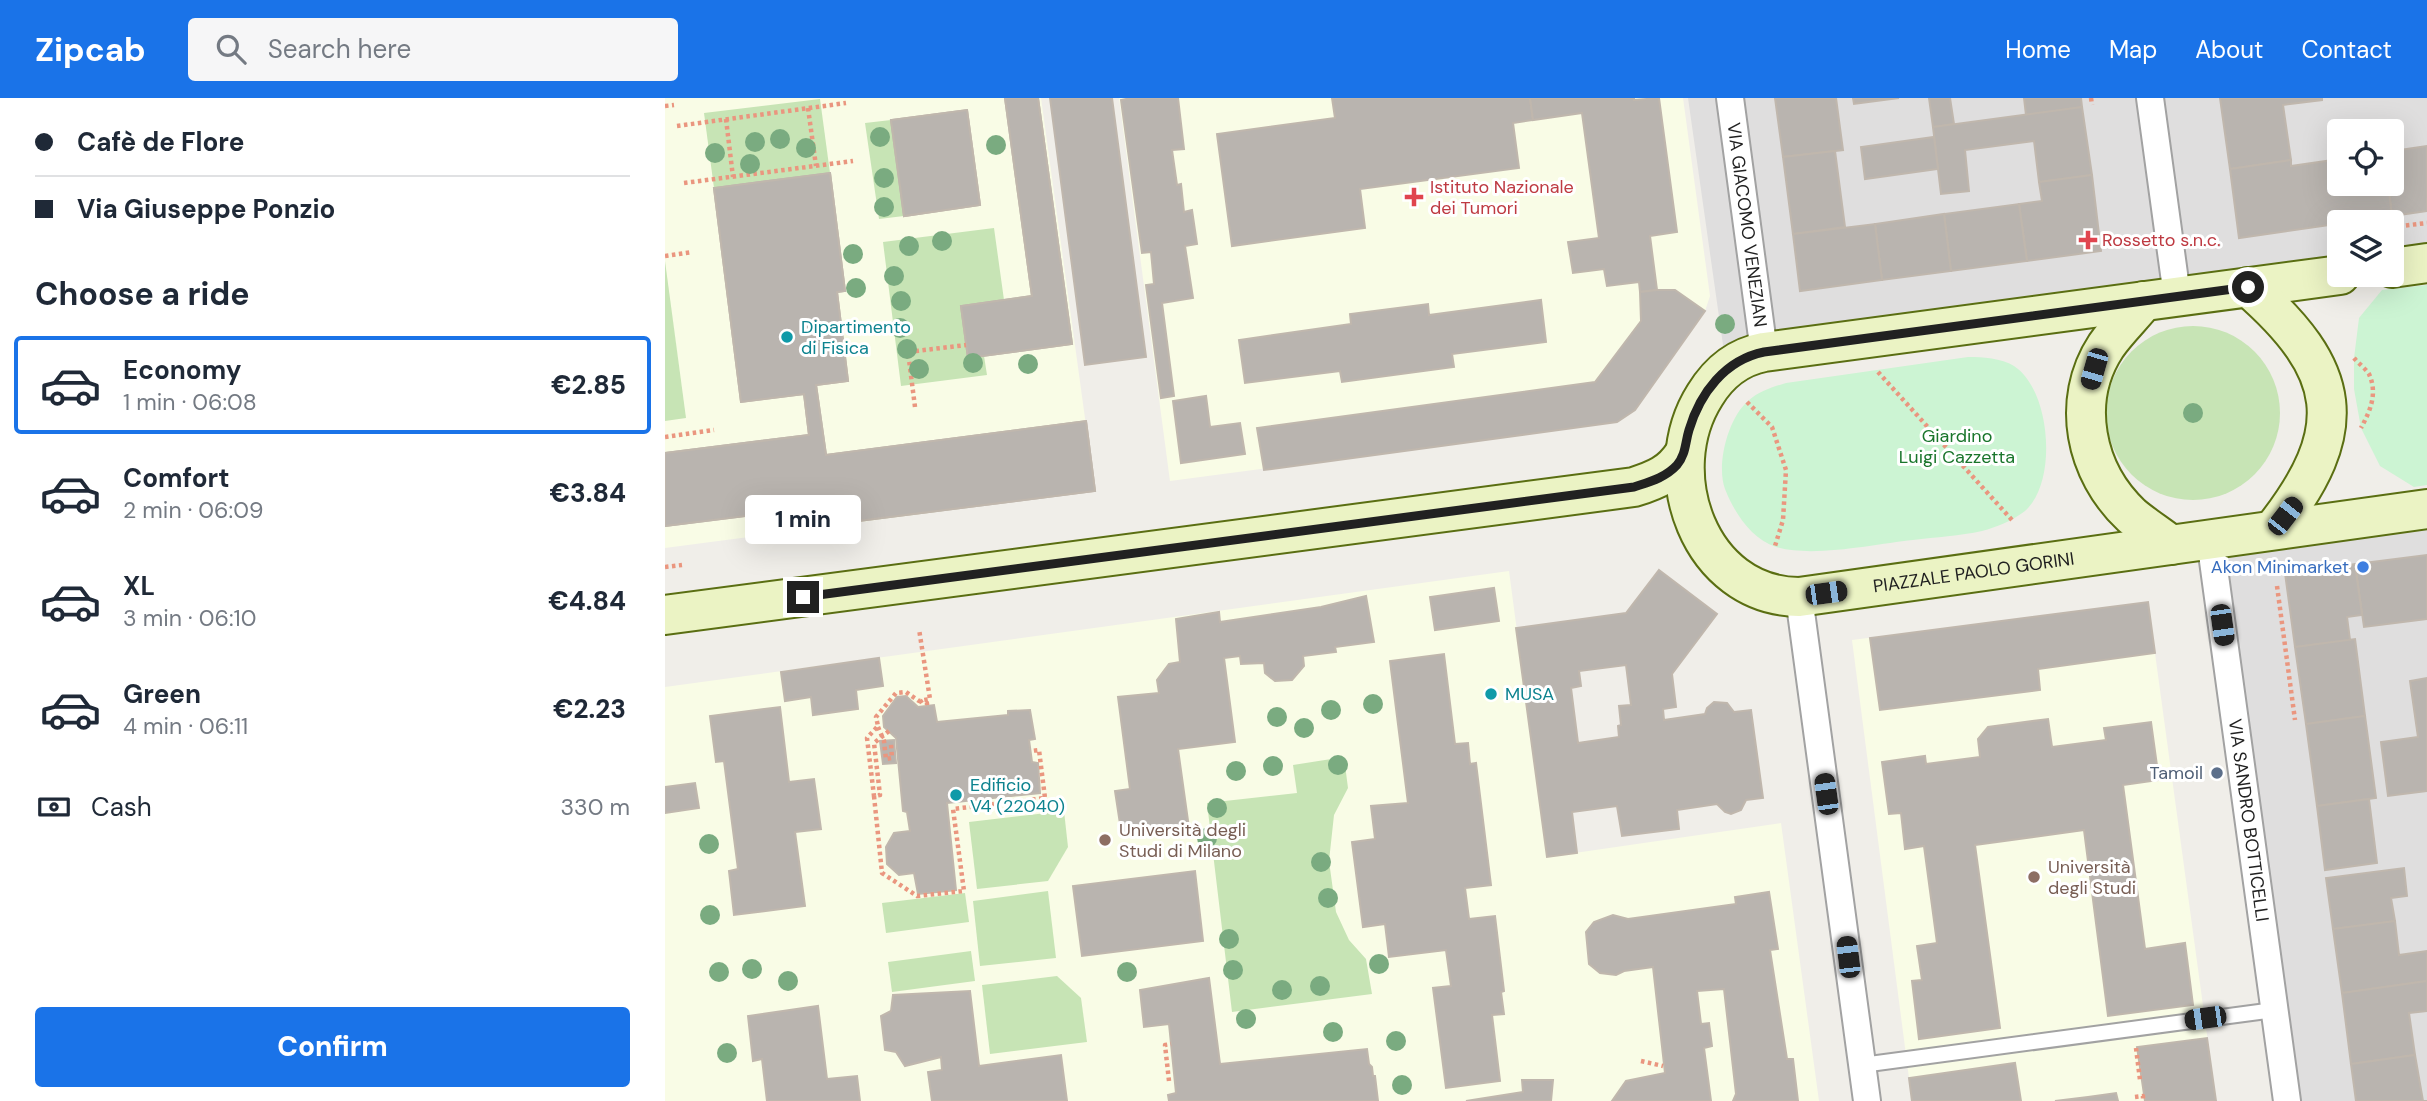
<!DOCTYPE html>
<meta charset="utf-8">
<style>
body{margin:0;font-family:"DM Sans",sans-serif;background:#f6f6f7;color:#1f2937;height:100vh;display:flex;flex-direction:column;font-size:26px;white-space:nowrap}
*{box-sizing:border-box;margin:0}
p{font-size:23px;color:#747a83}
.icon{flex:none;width:38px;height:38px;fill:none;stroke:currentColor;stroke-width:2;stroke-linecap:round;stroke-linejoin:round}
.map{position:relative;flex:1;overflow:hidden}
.side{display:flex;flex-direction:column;background:#fff;width:665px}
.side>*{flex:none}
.banner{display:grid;align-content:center;height:154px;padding:0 35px;background:#fff}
.fabs{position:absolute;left:1662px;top:21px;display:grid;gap:14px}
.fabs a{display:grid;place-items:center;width:77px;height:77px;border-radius:7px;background:#fff;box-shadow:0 7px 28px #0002;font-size:35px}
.end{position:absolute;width:32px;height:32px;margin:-16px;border:9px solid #212121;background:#fff;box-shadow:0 0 0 4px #fff}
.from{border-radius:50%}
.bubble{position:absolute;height:49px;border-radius:7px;background:#fff;box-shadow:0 7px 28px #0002;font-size:23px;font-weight:800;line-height:49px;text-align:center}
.car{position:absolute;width:21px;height:42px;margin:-21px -10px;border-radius:9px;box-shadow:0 0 5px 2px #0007;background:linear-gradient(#222 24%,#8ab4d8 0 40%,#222 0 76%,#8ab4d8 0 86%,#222 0)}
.banner b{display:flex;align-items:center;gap:24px;height:66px;font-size:26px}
.banner b+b{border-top:2px solid #e0e1e3}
.banner i{width:18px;height:18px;background:#1f2937}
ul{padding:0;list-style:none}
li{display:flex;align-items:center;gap:21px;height:98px;margin:0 14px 10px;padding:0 21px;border:4px solid transparent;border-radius:7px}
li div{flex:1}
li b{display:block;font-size:26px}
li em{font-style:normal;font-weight:800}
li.active{border-color:#1a73e8}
li>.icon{width:63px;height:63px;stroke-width:1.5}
h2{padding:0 35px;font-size:32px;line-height:84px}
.pay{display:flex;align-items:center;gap:18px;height:77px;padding:0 35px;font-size:26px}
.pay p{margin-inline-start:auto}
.cta{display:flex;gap:14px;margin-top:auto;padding:14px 35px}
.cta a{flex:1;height:80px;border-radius:7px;background:#1a73e8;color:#fff;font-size:28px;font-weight:800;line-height:80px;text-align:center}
header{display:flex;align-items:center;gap:42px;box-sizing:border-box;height:98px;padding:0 35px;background:#1a73e8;color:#fff}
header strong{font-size:33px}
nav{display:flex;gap:38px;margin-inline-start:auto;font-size:24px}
.search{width:490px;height:63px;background:#f6f6f7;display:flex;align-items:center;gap:18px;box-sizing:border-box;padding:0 24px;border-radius:7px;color:#747a83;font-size:26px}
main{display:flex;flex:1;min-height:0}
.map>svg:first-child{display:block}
</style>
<header>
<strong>Zipcab</strong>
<div class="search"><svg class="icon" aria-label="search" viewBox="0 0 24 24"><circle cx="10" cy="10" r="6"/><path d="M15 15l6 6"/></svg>Search here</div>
<nav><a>Home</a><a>Map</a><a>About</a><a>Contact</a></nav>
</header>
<main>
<section class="side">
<div class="banner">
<b><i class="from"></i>Cafè de Flore</b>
<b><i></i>Via Giuseppe Ponzio</b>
</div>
<h2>Choose a ride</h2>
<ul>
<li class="active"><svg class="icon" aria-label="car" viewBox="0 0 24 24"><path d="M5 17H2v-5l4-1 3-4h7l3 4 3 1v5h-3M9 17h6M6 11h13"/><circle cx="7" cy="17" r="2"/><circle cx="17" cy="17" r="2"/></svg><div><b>Economy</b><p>1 min · 06:08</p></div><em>€2.85</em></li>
<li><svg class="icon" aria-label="car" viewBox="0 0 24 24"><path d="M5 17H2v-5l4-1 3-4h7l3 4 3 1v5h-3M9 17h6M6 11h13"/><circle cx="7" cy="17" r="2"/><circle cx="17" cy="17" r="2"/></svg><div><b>Comfort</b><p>2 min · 06:09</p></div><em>€3.84</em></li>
<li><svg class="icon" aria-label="car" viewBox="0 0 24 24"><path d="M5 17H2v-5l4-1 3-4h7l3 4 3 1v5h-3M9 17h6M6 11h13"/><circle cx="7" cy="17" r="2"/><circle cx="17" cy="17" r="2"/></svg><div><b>XL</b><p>3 min · 06:10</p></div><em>€4.84</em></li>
<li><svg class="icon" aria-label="car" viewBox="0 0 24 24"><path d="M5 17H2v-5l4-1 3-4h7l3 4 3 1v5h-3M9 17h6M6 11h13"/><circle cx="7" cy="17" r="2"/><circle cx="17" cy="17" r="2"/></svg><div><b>Green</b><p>4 min · 06:11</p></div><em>€2.23</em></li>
</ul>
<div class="pay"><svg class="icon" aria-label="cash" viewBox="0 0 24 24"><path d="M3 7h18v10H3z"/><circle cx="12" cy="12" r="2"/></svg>Cash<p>330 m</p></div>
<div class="cta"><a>Confirm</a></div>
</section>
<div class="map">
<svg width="1762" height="1003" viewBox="0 0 1762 1003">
<rect width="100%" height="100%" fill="#f0eee9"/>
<g fill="#dfdede" fill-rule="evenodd">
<path d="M1023 0H1762V160L1727 165V124H1675V172L1059 254ZM1675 33H1727V86H1675Z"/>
<polygon points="1762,420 1762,1003 1632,1003 1561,448"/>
</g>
<g fill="#f9fce6">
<polygon points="0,0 376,0 430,393 0,450"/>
<polygon points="454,0 1018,0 1045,198 1040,213 970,312 952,324 505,383"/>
<polygon points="844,473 882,759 1116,725 1154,1003 0,1003 0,589"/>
<polygon points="1483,504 1551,1003 1247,1003 1187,542"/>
</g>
<g fill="#c7e4b5">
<polygon points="155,1 165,75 49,90 39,15"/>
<polygon points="226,22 239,118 214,121 200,25"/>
<polygon points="329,130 339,202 296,208 303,260 319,258 322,277 236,288 218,144"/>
<polygon points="0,163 21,320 0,323"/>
<circle cx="1528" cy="315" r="87"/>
<polygon points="679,659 683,690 669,717 664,763 671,814 684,842 701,861 707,896 567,914 542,705 632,695 628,667"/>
<polygon points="399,713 403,749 383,783 312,791 304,724"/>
<polygon points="383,793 391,860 315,868 308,803"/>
<polygon points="300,795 304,824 221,835 217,805"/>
<polygon points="306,853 310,883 227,894 223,864"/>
<polygon points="392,878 416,900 422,944 325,956 317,887"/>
</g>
<g fill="#ccf4d3">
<polygon points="1762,187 1762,387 1749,389 1715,368 1696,330 1689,291 1689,260 1694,220 1717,192"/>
<path d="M1303 259C1318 259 1336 260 1349 268 1386 292 1393 384 1360 413 1347 423 1332 429 1317 433 1295 438 1271 439 1248 442 1210 446 1148 460 1111 449 1086 441 1069 414 1060 391 1051 367 1063 320 1083 303 1094 293 1108 289 1121 285Z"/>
</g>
<g fill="#b9b4af" stroke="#c0b7ad" stroke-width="2" fill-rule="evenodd">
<polygon points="340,0 373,0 407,246 303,260 296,208 367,198"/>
<polygon points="340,0 373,0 407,246 303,260 296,208 367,198"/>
<polygon points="385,0 447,0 481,259 420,267"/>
<polygon points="466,0 513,0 519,51 507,52 512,87 516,86 519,114 527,112 532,146 520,148 528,200 497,205 509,298 496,300 481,187 489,186 486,154 477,155 456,2"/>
<polygon points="667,0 865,0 868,22 848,25 854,70 695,91 700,130 567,148 552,36 670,20"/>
<polygon points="865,0 969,0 969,2 994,0 1012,134 985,138 992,192 975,194 974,184 942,188 939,171 908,175 903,144 934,140 917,15 868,22"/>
<polygon points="1110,0 1171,0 1178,52 1118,59"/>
<polygon points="1188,0 1234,0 1189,6"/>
<polygon points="1264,0 1285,0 1289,26 1268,29"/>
<polygon points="1359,0 1416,0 1417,9 1361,17"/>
<polygon points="1555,0 1657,0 1657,2 1618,7 1626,62 1565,71"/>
<polygon points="1417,9 1427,77 1374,84 1369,43 1300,52 1304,93 1276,96 1268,29"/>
<polygon points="302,12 315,107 239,118 226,22"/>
<polygon points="302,12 315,107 239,118 226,22"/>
<polygon points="1269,39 1273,71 1200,81 1196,49"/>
<polygon points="1762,48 1762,113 1727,118 1723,86 1727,86 1727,53"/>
<polygon points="1170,53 1180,129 1128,136 1118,59"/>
<polygon points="1675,61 1675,86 1723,86 1727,118 1574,140 1565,71 1626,62 1626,68"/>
<polygon points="165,75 180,193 172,194 183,283 151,287 161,357 421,323 430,393 169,426 169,423 112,430 109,406 96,408 97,416 0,428 0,355 144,337 139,296 76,304 49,90"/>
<polygon points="165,75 180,193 172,194 183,283 151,287 161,357 421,323 430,393 169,426 169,423 112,430 109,406 96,408 97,416 0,428 0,355 144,337 139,296 76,304 49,90"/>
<polygon points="1427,77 1436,153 1362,163 1354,106 1377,103 1374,84"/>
<polygon points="1354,106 1362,163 1286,173 1279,116"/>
<polygon points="1279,116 1286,173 1217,182 1210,126"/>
<polygon points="1210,126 1217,182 1135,193 1128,136"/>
<polygon points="992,192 1010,192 1040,213 970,312 952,324 599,372 592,330 930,284 976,223 975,194"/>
<polygon points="876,202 881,244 787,256 789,269 677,284 675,273 580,285 574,242 686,226 685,216 763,206 764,217"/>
<polygon points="541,298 545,329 575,325 580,356 516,365 508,303"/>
<polygon points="1762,457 1762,521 1699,529 1690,466"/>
<polygon points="1690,466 1697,517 1682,519 1685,542 1630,549 1620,475"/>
<path d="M994 472 1052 516 1007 576 1011 609 998 611 999 622 1040 616 1042 610 1049 604 1062 605 1069 614 1086 612 1098 700 1081 702 1076 712 1066 716 1060 714 1052 706 1012 712 1014 731 957 738 952 708 907 714 912 755 882 759 851 530 961 515ZM961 567 966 607 954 608 956 627 953 628 954 639 913 645 906 590 916 588 914 573Z"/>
<polygon points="829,490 834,523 770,532 765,499"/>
<polygon points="701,498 709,544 670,549 671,554 638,558 639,568 627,582 610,583 600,575 599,565 576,566 575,558 559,560 570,644 513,651 524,730 457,739 450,693 465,691 453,599 494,595 492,582 504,566 515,564 511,521 554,514 555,524 656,509"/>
<polygon points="1483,504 1490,555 1373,571 1375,592 1215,612 1205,540"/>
<polygon points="1690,541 1700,618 1641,626 1630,549"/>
<polygon points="779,556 790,646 803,645 805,666 811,665 826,787 800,790 804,821 830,818 839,893 836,894 839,916 827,917 835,983 781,990 768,890 786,888 781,852 724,859 720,826 698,829 687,744 710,741 706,708 743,705 725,563"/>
<polygon points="214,560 218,588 191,592 193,611 148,617 146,599 120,603 116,574"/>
<polygon points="1762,580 1762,693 1723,698 1716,644 1753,639 1745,583"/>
<polygon points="241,598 253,609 269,607 272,624 343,617 343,613 365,612 370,641 364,642 367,664 373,665 375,695 282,705 291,792 253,796 249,775 234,777 222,766 221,749 229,735 245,733 242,714 238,713 231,640 219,629 218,618 232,599"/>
<polygon points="115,609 124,684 149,681 156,731 130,734 140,808 69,817 64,773 73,771 59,663 51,664 45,618"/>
<polygon points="1700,618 1711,700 1652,708 1641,626"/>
<polygon points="1383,621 1387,649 1441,642 1439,630 1486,624 1494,682 1458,687 1480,851 1520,845 1528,907 1443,918 1419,732 1310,747 1335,930 1254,941 1247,883 1257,882 1252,848 1272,845 1259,748 1240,751 1236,715 1224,716 1217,664 1260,658 1261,666 1315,659 1313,641 1323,629"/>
<polygon points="229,642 231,665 218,666 215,643"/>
<polygon points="30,685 34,710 0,715 0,689"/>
<polygon points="1704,701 1712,765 1660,772 1652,708"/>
<polygon points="1739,770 1742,798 1726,800 1730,823 1668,831 1661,780"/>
<polygon points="530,773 538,843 417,858 408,788"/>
<polygon points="1104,794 1113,851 1105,852 1122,961 1128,961 1133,1003 1068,1003 1071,996 1059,891 1032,893 1036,926 1044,925 1047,948 1039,950 1046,1003 947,1003 961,983 1000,975 988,869 959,873 951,877 935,875 924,866 921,834 929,824 948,817 963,821 1071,806 1070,799"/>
<polygon points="1730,823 1734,857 1762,853 1762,883 1677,895 1668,831"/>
<polygon points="544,880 555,966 702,951 704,966 707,969 708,978 710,978 713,1003 504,1003 503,997 511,995 504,926 479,929 475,892"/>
<polygon points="1762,883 1762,913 1744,915 1750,957 1686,966 1677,895"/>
<polygon points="305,893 314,968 396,957 402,1003 267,1003 263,974 277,972 276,959 240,968 231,954 220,952 216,918 226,913 228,897"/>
<polygon points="153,908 162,981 192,978 195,1003 102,1003 97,961 88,963 83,918"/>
<polygon points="1542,940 1551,1003 1480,1003 1472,949"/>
<polygon points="1750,957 1758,1003 1762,1003 1691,1003 1686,966"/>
<polygon points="1350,965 1356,1003 1247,1003 1244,980"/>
<polygon points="857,982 888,982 886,1003 801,1003 858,994"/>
<polygon points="1451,995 1453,1003 1390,1003 1423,999"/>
</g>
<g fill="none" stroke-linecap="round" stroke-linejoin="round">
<defs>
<polyline id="lane" points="1197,967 1609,912"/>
<g id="street">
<path id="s1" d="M1065 0 1099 254"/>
<polyline points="1485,0 1512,198"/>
<path id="s2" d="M1545 441 1622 1003"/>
<polyline points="1134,499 1202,1003"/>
</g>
<g id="secondary">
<polyline points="1727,170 1762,165"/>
<path id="s3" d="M1675 177 1099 254C1073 259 1054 274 1040 297 991 374 1034 498 1134 499L1762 411"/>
<path d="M1583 189C1678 272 1688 331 1608 432"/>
<path d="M1479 203C1467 218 1452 232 1441 248 1405 303 1420 374 1467 418 1479 428 1493 437 1506 447"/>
<path d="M0 517 969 389C991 382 1006 376 1019 356"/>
</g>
</defs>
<use href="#lane" stroke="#a2a2a2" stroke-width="18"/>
<use href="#street" stroke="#a2a2a2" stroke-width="30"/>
<use href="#secondary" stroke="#5a6e12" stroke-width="42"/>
<g stroke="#ea967f" stroke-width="4.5" stroke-dasharray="3.5 3.5" stroke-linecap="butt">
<polyline points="1426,0 1427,7"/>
<polyline points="0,8 9,7"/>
<polyline points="143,10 151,68"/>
<polyline points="61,21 68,79"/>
<polyline points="12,28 181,5"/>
<polyline points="19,85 188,63"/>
<polyline points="1727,129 1762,125"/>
<polyline points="0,158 27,154"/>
<path d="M1689 260C1693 265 1701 271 1704 276 1713 296 1705 313 1696 330"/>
<polyline points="1213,274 1347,422"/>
<polyline points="1082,304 1107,329 1121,372 1118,422 1110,448"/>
<polyline points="250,309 243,254 301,247"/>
<polyline points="0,339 49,332"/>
<polyline points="0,469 17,467"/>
<polyline points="1612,488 1630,622"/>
<polyline points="255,602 257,605 262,605 262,608"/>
<polyline points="213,629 219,643 221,661 227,660 226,646"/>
<polyline points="224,633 209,645 215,697 209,698 202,640 213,628 211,619 231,595 241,594 254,603 265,601 254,531"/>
<polyline points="209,698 217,775 252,798 299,793 288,711 380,700 374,652 366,653"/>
<polyline points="1471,950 1475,982 1477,982"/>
<polyline points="976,963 998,968"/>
<polyline points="504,983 500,947 506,946"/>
<polyline points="1470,999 1478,998 1478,1003"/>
</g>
<use href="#lane" stroke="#fff" stroke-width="14"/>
<use href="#street" stroke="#fff" stroke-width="26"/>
<use href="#secondary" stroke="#ebf3c4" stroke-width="38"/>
</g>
<g fill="#7aab80">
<circle cx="215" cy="39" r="10"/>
<circle cx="115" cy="41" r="10"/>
<circle cx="90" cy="44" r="10"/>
<circle cx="331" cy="47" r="10"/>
<circle cx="141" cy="50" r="10"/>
<circle cx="50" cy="55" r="10"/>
<circle cx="85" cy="66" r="10"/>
<circle cx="219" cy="80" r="10"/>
<circle cx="219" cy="109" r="10"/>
<circle cx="277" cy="143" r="10"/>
<circle cx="244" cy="148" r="10"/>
<circle cx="188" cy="156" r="10"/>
<circle cx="229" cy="178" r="10"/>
<circle cx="191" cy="190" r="10"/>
<circle cx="236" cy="203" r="10"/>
<circle cx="1060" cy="226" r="10"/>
<circle cx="235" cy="230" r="10"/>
<circle cx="242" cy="251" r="10"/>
<circle cx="308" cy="265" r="10"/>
<circle cx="363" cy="266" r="10"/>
<circle cx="254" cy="271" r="10"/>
<circle cx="1528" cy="315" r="10"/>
<circle cx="708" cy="606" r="10"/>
<circle cx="666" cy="612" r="10"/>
<circle cx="612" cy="619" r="10"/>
<circle cx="639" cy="630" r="10"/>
<circle cx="673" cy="667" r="10"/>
<circle cx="608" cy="668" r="10"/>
<circle cx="571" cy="673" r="10"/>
<circle cx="552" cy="710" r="10"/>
<circle cx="542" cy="740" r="10"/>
<circle cx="44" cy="746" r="10"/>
<circle cx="656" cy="764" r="10"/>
<circle cx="663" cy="800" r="10"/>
<circle cx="45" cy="817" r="10"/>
<circle cx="564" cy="841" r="10"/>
<circle cx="714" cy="866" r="10"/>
<circle cx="87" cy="871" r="10"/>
<circle cx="568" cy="872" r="10"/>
<circle cx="54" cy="874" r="10"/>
<circle cx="462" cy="874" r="10"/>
<circle cx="123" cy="883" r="10"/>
<circle cx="655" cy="888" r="10"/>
<circle cx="617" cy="892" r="10"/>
<circle cx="581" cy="921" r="10"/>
<circle cx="668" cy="934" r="10"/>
<circle cx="731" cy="943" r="10"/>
<circle cx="62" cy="955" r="10"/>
<circle cx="737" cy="987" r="10"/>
</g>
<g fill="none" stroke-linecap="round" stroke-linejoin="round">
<path stroke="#212121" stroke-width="9" d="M138 499 969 389C984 384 1000 380 1012 367 1021 356 1020 345 1024 332 1035 295 1060 262 1099 254L1583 189"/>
</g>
<g fill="#e0444e" stroke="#fff" stroke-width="2.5">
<path d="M745.5 88.5h7v7h7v7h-7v7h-7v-7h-7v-7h7z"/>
<path d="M1419.5 131.5h7v7h7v7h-7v7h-7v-7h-7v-7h7z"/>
</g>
<g fill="#0f9aa8" stroke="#fff" stroke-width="2.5">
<circle cx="122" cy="239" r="7"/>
<circle cx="826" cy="596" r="7"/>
<circle cx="291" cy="697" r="7"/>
</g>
<circle fill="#3f7fe0" stroke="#fff" stroke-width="2.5" cx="1698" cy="469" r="7"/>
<circle fill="#5c6f8a" stroke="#fff" stroke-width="2.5" cx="1552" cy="675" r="7"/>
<g fill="#8d6e63" stroke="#fff" stroke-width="2.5">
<circle cx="440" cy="742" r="7"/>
<circle cx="1369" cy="779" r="7"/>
</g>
<g text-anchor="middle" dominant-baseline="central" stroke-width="6" stroke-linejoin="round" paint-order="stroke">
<g font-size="18" fill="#be3a42" stroke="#fff" text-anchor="start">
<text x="765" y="89">Istituto Nazionale<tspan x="765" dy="21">dei Tumori</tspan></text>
<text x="1437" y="142">Rossetto s.n.c.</text>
</g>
<g font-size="18" fill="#212121" stroke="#fff">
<text stroke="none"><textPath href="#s1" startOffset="128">VIA GIACOMO VENEZIAN</textPath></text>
<text stroke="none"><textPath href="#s3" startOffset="1101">PIAZZALE PAOLO GORINI</textPath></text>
<text stroke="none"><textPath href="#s2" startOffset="284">VIA SANDRO BOTTICELLI</textPath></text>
</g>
<g font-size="18" fill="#0d838f" stroke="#fff" text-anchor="start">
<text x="136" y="229">Dipartimento<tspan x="136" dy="21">di Fisica</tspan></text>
<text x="840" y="596">MUSA</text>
<text x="305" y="687">Edificio<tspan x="305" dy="21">V4 (22040)</tspan></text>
</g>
<g font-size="18" fill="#19752b" stroke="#fff">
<text x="1292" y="338">Giardino<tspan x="1292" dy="21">Luigi Cazzetta</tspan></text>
</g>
<g font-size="18" fill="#366cbe" stroke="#fff" text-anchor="end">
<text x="1684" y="469">Akon Minimarket</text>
</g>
<g font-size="18" fill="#4e5e75" stroke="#fff" text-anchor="end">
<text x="1538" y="675">Tamoil</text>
</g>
<g font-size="18" fill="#785e54" stroke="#fff" text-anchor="start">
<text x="454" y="732">Università degli<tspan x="454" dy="21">Studi di Milano</tspan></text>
<text x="1383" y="769">Università<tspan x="1383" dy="21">degli Studi</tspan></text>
</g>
</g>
</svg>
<div class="fabs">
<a><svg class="icon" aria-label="locate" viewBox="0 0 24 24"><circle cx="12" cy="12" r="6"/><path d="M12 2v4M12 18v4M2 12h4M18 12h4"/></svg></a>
<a><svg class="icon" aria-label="layers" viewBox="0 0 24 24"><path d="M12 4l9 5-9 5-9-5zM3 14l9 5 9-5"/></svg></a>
</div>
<i class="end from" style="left:1583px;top:189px"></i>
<i class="end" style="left:138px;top:499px"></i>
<div class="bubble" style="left:80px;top:397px;width:116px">1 min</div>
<i class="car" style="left:1429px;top:271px;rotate:196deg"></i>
<i class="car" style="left:1620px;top:418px;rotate:38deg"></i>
<i class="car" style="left:1161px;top:495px;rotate:82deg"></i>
<i class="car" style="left:1557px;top:527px;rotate:172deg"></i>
<i class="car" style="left:1161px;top:696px;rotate:352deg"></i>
<i class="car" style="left:1183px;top:859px;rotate:353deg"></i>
<i class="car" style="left:1540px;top:920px;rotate:262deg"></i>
</div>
</main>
